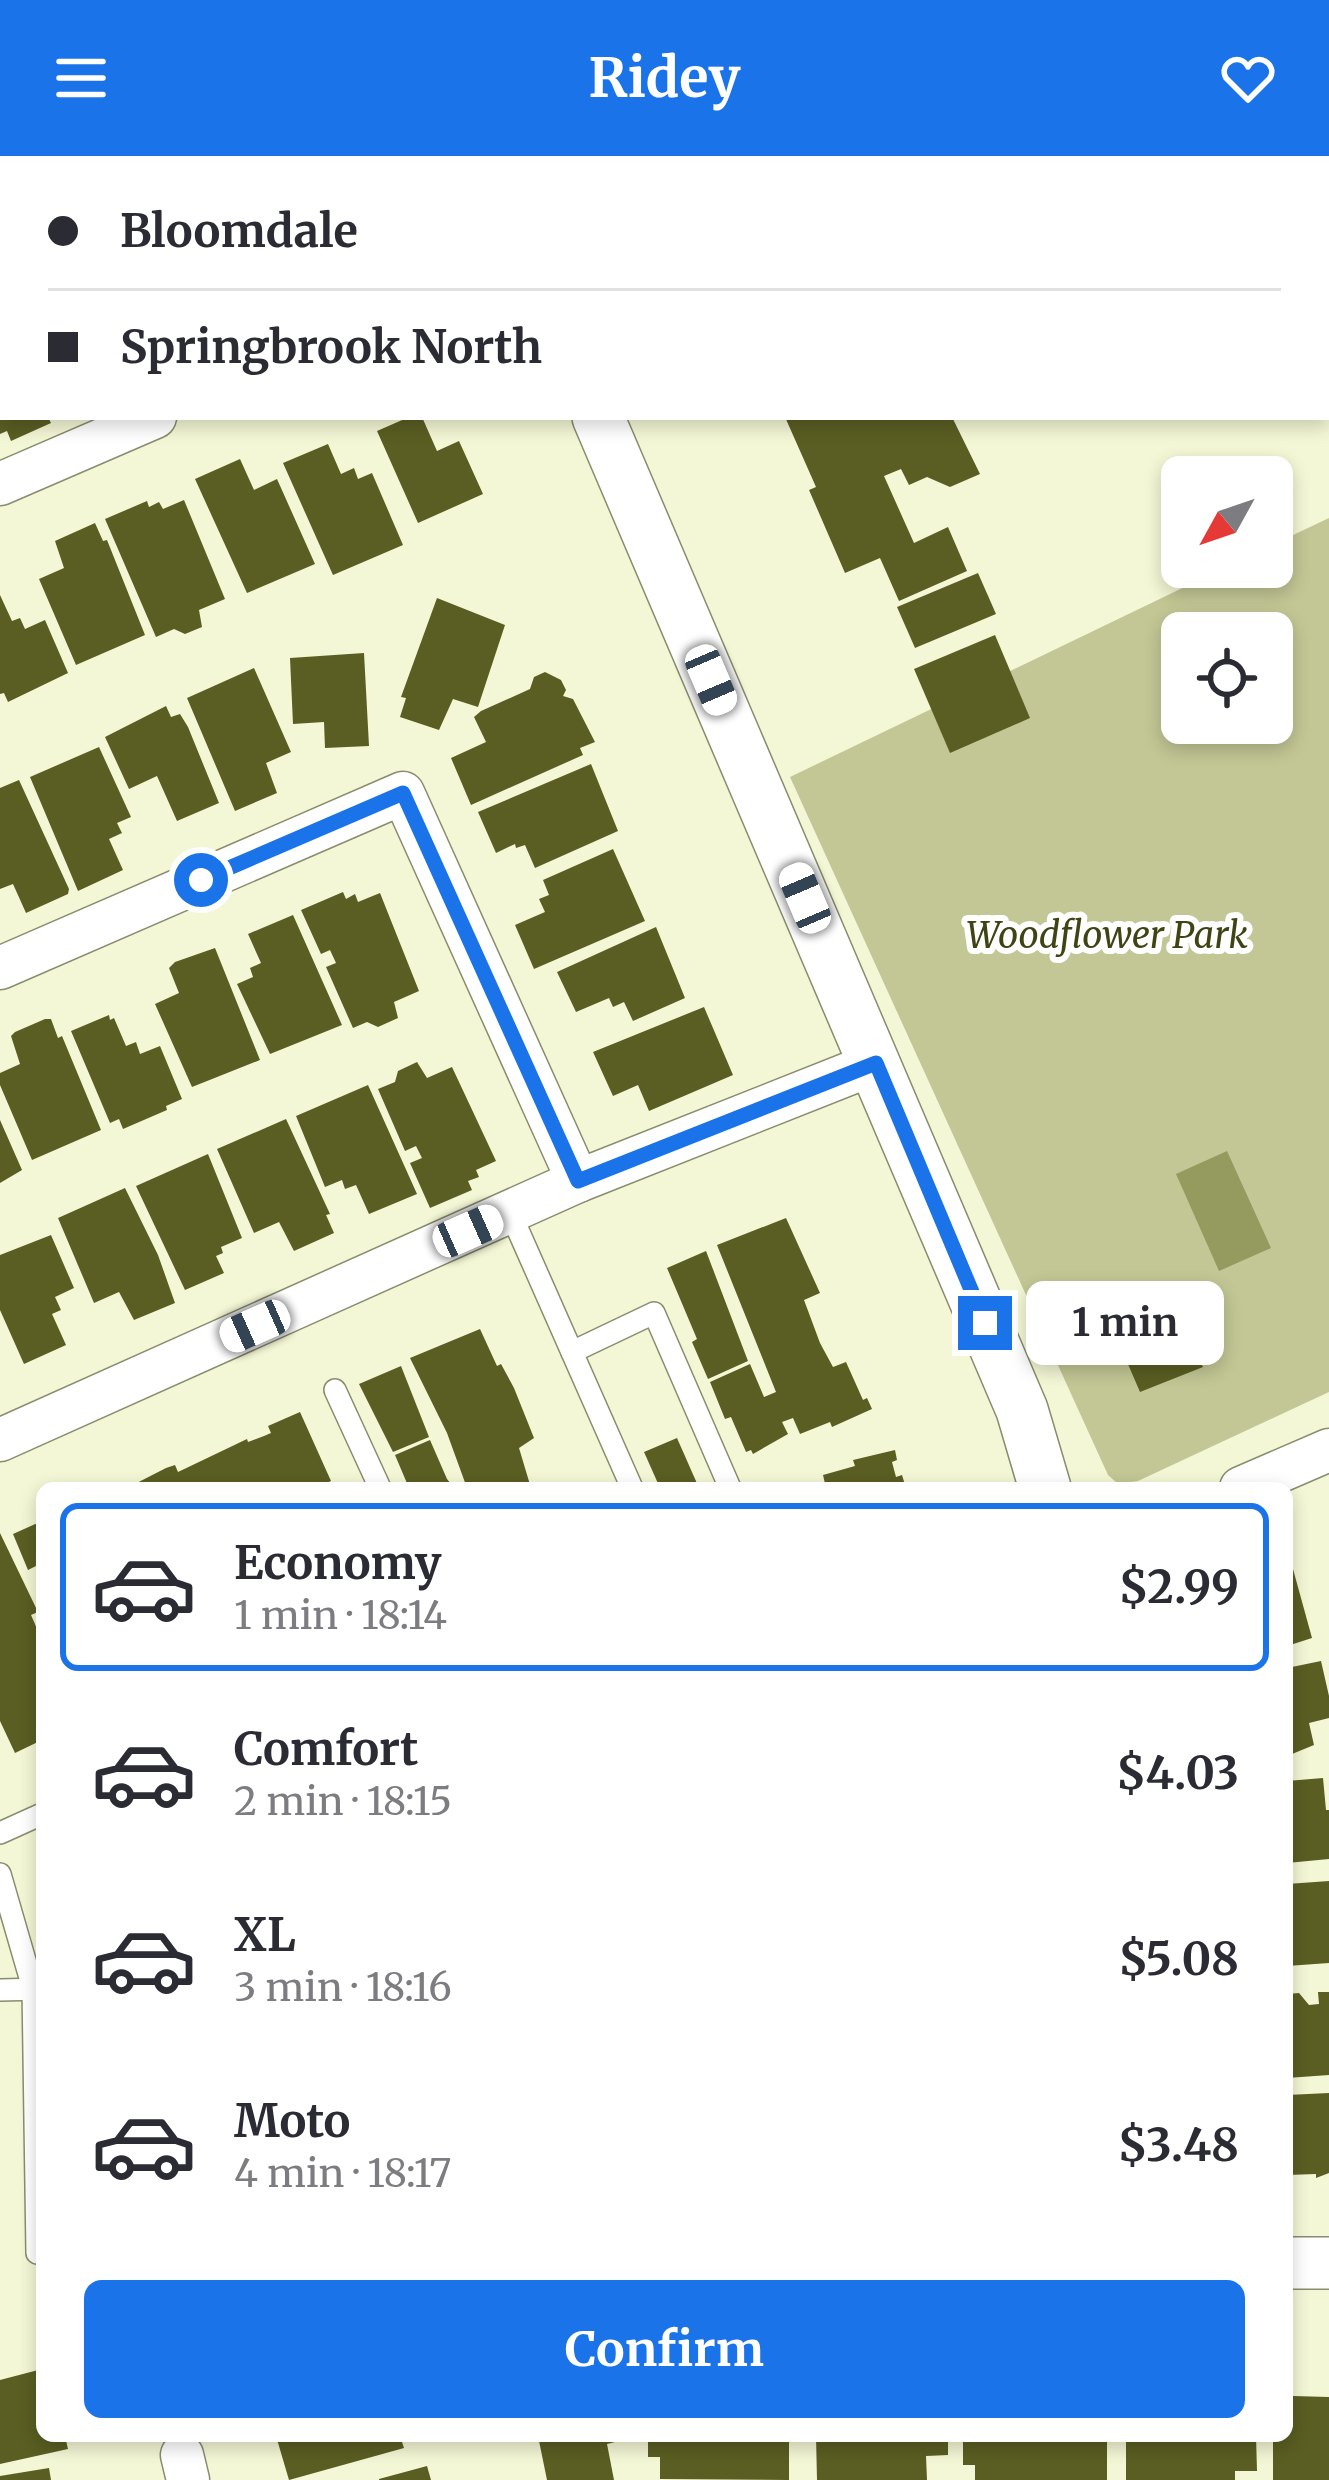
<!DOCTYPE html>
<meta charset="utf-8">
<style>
body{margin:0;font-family:Merriweather,serif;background:#f7f7f7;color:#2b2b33;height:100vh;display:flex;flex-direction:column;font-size:45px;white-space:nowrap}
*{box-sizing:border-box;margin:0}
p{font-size:39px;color:#7c7c81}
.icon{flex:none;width:66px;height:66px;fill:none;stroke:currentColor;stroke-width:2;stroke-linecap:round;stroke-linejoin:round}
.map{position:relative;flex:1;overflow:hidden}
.drawer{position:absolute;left:36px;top:1326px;width:1257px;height:960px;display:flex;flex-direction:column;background:#fff;border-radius:18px;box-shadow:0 6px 18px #0003}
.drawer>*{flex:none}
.guide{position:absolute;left:0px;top:0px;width:1329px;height:264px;box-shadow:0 6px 18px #0003;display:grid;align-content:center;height:264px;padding:0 48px;background:#fff}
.needle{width:78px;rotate:230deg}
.tools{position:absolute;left:1161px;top:300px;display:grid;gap:24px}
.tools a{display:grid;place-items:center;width:132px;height:132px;border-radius:18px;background:#fff;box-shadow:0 6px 18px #0003;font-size:60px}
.end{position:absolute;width:54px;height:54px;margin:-27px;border:15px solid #1a73e8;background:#fff;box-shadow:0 0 0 6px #fff}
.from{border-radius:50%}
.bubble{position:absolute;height:84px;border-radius:18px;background:#fff;box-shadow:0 6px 18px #0003;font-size:39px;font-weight:700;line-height:84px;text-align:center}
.car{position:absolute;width:36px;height:72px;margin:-36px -18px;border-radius:15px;box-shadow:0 0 9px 3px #0007;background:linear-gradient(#fff 24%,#345 0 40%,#fff 0 76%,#345 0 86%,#fff 0)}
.guide b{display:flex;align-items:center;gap:42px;height:114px;font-size:45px}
.guide b+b{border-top:3px solid #e1e1e2}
.guide i{width:30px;height:30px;background:#2b2b33}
ul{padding:21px 0 0;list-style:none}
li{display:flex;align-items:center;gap:36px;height:168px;margin:0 24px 18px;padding:0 24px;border:6px solid transparent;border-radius:18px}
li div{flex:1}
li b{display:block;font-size:45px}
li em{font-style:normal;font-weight:700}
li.active{border-color:#1a73e8}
li>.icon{width:108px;height:108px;stroke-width:1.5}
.action{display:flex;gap:24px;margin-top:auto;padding:24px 48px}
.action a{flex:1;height:138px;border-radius:18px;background:#1a73e8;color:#fff;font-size:48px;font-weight:700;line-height:138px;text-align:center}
header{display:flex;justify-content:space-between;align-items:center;height:156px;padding:0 48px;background:#1a73e8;color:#fff;font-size:54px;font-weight:700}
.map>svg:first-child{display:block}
</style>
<header><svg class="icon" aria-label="menu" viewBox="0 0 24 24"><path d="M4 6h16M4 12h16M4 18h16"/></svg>Ridey<svg class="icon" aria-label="heart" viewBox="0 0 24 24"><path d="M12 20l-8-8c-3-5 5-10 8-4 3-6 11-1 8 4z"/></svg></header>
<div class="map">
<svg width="1329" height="2324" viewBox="0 0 1329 2324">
<rect width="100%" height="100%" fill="#f4f7d5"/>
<path fill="#c3c795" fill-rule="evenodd" d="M1329 362V1236L1138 1325 1118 1328 1108 1319 790 621 1226 411H1272V389ZM1182 477H1272V567H1182Z"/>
<polygon fill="#959a5e" points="1227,995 1271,1092 1219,1115 1176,1018"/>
<g fill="#5a5e22">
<polygon points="0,261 48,261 51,267 11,285 7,275 0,278"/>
<polygon points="409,261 422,261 437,295 459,285 483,338 418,367 377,275"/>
<polygon points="785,261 952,261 980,318 950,331 927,321 909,329 901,313 884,320 914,387 948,371 967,415 899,445 880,402 845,417 809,334 816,331"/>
<polygon points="328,288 341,318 354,312 358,323 372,317 403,389 333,419 283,307"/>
<polygon points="240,303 254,334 277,323 315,408 247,437 195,323"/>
<polygon points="184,344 225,443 199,454 202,471 185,478 174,473 156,481 105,363 147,345 149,351 159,346 163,353"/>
<polygon points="95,367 103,385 107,384 145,479 76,509 39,423 64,412 55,385"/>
<polygon points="978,417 996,458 915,492 897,451"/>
<polygon points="0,439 12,465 20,462 25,473 45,464 68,517 8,546 4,537 0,538"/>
<polygon points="437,442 505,469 478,551 453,543 439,574 400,561 406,542 401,541"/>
<polygon points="995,479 1030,562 950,597 914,513"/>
<polygon points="364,497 369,590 325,592 324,566 293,568 290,502"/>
<polygon points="254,512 291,596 266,607 277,637 235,655 187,542"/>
<polygon points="545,516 561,524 566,534 563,540 573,543 595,586 580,592 583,599 471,649 451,602 486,586 474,561 481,555 530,533 534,521"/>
<polygon points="166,550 171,561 180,558 188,571 219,647 177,665 157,620 129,633 105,581"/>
<polygon points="99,591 131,661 117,667 122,677 109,683 123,714 78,735 30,621"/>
<polygon points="591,608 618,675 535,712 525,689 516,692 515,688 496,697 478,656"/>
<polygon points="19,624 69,733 68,738 26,757 13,728 0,733 0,632"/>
<polygon points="613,693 645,765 534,813 515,769 545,756 539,743 549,739 543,724"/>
<polygon points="343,736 346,743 355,738 358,746 380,737 419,835 394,846 398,862 378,871 367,866 353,872 326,811 336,807 330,794 321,798 301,754"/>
<polygon points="293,759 342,869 270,898 237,828 253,821 250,812 261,807 248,778"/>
<polygon points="656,771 685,842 633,865 624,846 613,851 609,842 576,856 557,816"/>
<polygon points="215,792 260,904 192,931 155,848 179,837 169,812 175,806"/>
<polygon points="704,851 733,919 649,955 638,929 613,940 593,896"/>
<polygon points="109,859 110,864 114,862 126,890 136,886 140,898 160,890 182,943 166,950 167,954 123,973 119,963 110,967 71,875"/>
<polygon points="45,863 51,863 58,882 62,880 101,974 32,1004 0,929 0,917 20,908 11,880 15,876"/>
<polygon points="417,906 427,922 452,911 496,1005 476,1014 479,1021 468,1025 472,1034 430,1052 410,1007 422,1002 416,990 405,995 378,933 395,926 398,915"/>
<polygon points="368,929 417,1038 369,1058 356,1029 345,1033 342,1024 325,1031 296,960"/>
<polygon points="286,963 330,1058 326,1059 334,1077 294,1095 279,1066 254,1077 217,993"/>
<polygon points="0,964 22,1014 0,1027"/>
<polygon points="208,998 242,1082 221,1091 223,1097 216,1100 224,1117 185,1134 136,1030"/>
<polygon points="125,1032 158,1099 175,1147 134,1164 119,1136 94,1147 58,1062"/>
<polygon points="786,1062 820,1137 804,1144 820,1187 833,1211 846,1206 863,1244 867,1242 872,1253 832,1271 830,1266 800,1278 793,1262 782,1266 788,1278 753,1298 751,1294 746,1296 731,1261 725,1263 710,1226 750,1208 764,1241 776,1236 717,1089"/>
<polygon points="51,1079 74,1132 55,1141 61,1154 52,1158 66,1189 24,1208 0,1154 0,1099"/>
<polygon points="706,1095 748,1205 708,1223 692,1186 697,1183 667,1112"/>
<polygon points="1142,1157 1147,1170 1140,1172 1145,1183 1153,1180 1156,1187 1177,1178 1188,1204 1197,1200 1203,1211 1140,1236 1112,1171"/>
<polygon points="480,1173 497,1210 501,1208 514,1232 534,1282 519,1292 531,1332 467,1332 447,1277 410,1202"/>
<polygon points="401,1210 429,1281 393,1296 359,1228"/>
<polygon points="300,1256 331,1325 315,1332 127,1332 166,1312 175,1309 178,1316 247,1283 248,1286 264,1280 271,1277 268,1270"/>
<polygon points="677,1282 699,1332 660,1332 644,1296"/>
<polygon points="430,1284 447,1323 454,1332 409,1332 395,1299"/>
<polygon points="895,1294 897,1304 892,1306 896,1321 902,1319 906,1332 826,1332 823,1319 855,1310 853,1304"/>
<polygon points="42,1365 42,1407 28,1414 13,1378"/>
<polygon points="0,1377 38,1456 31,1459 42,1484 42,1584 15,1597 0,1565"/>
<polygon points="1293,1413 1312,1482 1287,1490 1287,1415"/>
<polygon points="1321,1505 1329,1540 1329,1562 1309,1567 1314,1589 1292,1598 1291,1593 1287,1593 1287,1512"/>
<polygon points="1323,1622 1326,1654 1329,1654 1329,1703 1287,1707 1287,1625"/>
<polygon points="1329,1725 1329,1807 1287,1810 1287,1728"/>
<polygon points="1318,1836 1329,1836 1329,1919 1287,1922 1287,1838 1299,1837 1309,1849 1319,1848"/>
<polygon points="1329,1937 1329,2017 1316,2022 1316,2018 1287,2019 1287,1939"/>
<polygon points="42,2213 42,2280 65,2280 68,2293 0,2308 0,2224"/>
<polygon points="1293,2240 1329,2241 1329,2324 1273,2324 1273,2280 1287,2280 1287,2271 1293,2271"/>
<polygon points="276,2280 400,2280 404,2292 289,2324"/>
<polygon points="538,2280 617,2280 619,2285 607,2288 614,2324 547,2324"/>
<polygon points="648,2280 789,2280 789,2324 660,2323 660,2301 648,2301"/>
<polygon points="816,2280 948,2280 948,2299 926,2300 927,2324 817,2324"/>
<polygon points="963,2280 1107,2280 1107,2324 975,2324 975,2309 963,2309"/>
<polygon points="1126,2280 1166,2280 1166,2284 1187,2284 1187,2280 1256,2280 1257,2315 1235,2315 1235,2324 1126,2324"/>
<polygon points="427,2310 431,2324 379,2324 379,2323"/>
<polygon points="49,2312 51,2324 0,2324 0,2320"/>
</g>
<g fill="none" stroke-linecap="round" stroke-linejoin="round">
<defs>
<g id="service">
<polyline points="624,3 631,0"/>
<polyline points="510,1056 632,1332"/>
<polyline points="572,1196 654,1157 730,1332"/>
<polyline points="335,1234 380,1332"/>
<polyline points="0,1677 42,1658"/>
<polyline points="0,1718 33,1832 37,2097"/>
<polyline points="0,1834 42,1833"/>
</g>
<g id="minor">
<polyline points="0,328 155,261"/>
<polyline points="0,812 403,637 578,1025"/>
<polyline points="0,1284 578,1025 876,907"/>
<polyline points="1241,1332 1329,1294"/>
<polyline points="182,2299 188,2324"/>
</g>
<g id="tertiary">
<polyline points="483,0 485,3"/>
<polyline points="598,261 1022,1254 1045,1332"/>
<polyline points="1287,2107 1329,2107"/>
</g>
</defs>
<use href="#service" stroke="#898c6d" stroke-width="24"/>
<use href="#minor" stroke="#898c6d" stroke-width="45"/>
<use href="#tertiary" stroke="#898c6d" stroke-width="54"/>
<use href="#service" stroke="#fff" stroke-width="21"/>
<use href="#minor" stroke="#fff" stroke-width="42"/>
<use href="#tertiary" stroke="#fff" stroke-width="51"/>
</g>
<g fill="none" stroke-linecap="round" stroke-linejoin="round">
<polyline stroke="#1a73e8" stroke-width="15" points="201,724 403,637 578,1025 876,907 985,1167"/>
</g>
<g text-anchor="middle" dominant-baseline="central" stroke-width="12" stroke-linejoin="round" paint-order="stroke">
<g font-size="36" font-style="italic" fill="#404314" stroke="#fff">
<text x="1107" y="779">Woodflower Park</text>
</g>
</g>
</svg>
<div class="tools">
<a><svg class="needle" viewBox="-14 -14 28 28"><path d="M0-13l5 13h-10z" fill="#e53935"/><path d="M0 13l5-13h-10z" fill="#7c7c81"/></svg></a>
<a><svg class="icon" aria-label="locate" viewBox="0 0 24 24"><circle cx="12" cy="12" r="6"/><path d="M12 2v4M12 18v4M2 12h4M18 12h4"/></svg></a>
</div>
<i class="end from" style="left:201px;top:724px"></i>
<i class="end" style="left:985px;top:1167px"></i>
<div class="bubble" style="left:1026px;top:1125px;width:198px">1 min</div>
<i class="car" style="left:711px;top:524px;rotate:157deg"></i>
<i class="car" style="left:805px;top:742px;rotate:337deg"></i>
<i class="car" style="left:468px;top:1075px;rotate:66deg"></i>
<i class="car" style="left:255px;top:1170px;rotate:246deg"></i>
<div class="guide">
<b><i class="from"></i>Bloomdale</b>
<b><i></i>Springbrook North</b>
</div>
<section class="drawer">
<ul>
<li class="active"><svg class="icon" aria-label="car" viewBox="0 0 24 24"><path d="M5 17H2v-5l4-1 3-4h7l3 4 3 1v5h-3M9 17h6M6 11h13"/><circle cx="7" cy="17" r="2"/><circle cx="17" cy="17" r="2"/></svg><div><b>Economy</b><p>1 min · 18:14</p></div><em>$2.99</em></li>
<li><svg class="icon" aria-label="car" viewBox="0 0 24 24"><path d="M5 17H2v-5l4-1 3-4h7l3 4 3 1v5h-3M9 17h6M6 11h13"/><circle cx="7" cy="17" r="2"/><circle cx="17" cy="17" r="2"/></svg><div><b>Comfort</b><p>2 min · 18:15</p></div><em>$4.03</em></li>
<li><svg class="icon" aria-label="car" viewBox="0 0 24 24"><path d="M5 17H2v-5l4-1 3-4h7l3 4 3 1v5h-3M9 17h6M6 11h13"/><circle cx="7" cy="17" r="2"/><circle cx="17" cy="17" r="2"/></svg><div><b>XL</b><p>3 min · 18:16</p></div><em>$5.08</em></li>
<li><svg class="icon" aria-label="car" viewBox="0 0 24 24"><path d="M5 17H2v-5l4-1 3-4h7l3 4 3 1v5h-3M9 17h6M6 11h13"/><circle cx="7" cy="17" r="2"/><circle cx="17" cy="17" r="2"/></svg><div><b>Moto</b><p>4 min · 18:17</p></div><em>$3.48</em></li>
</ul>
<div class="action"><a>Confirm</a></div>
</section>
</div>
